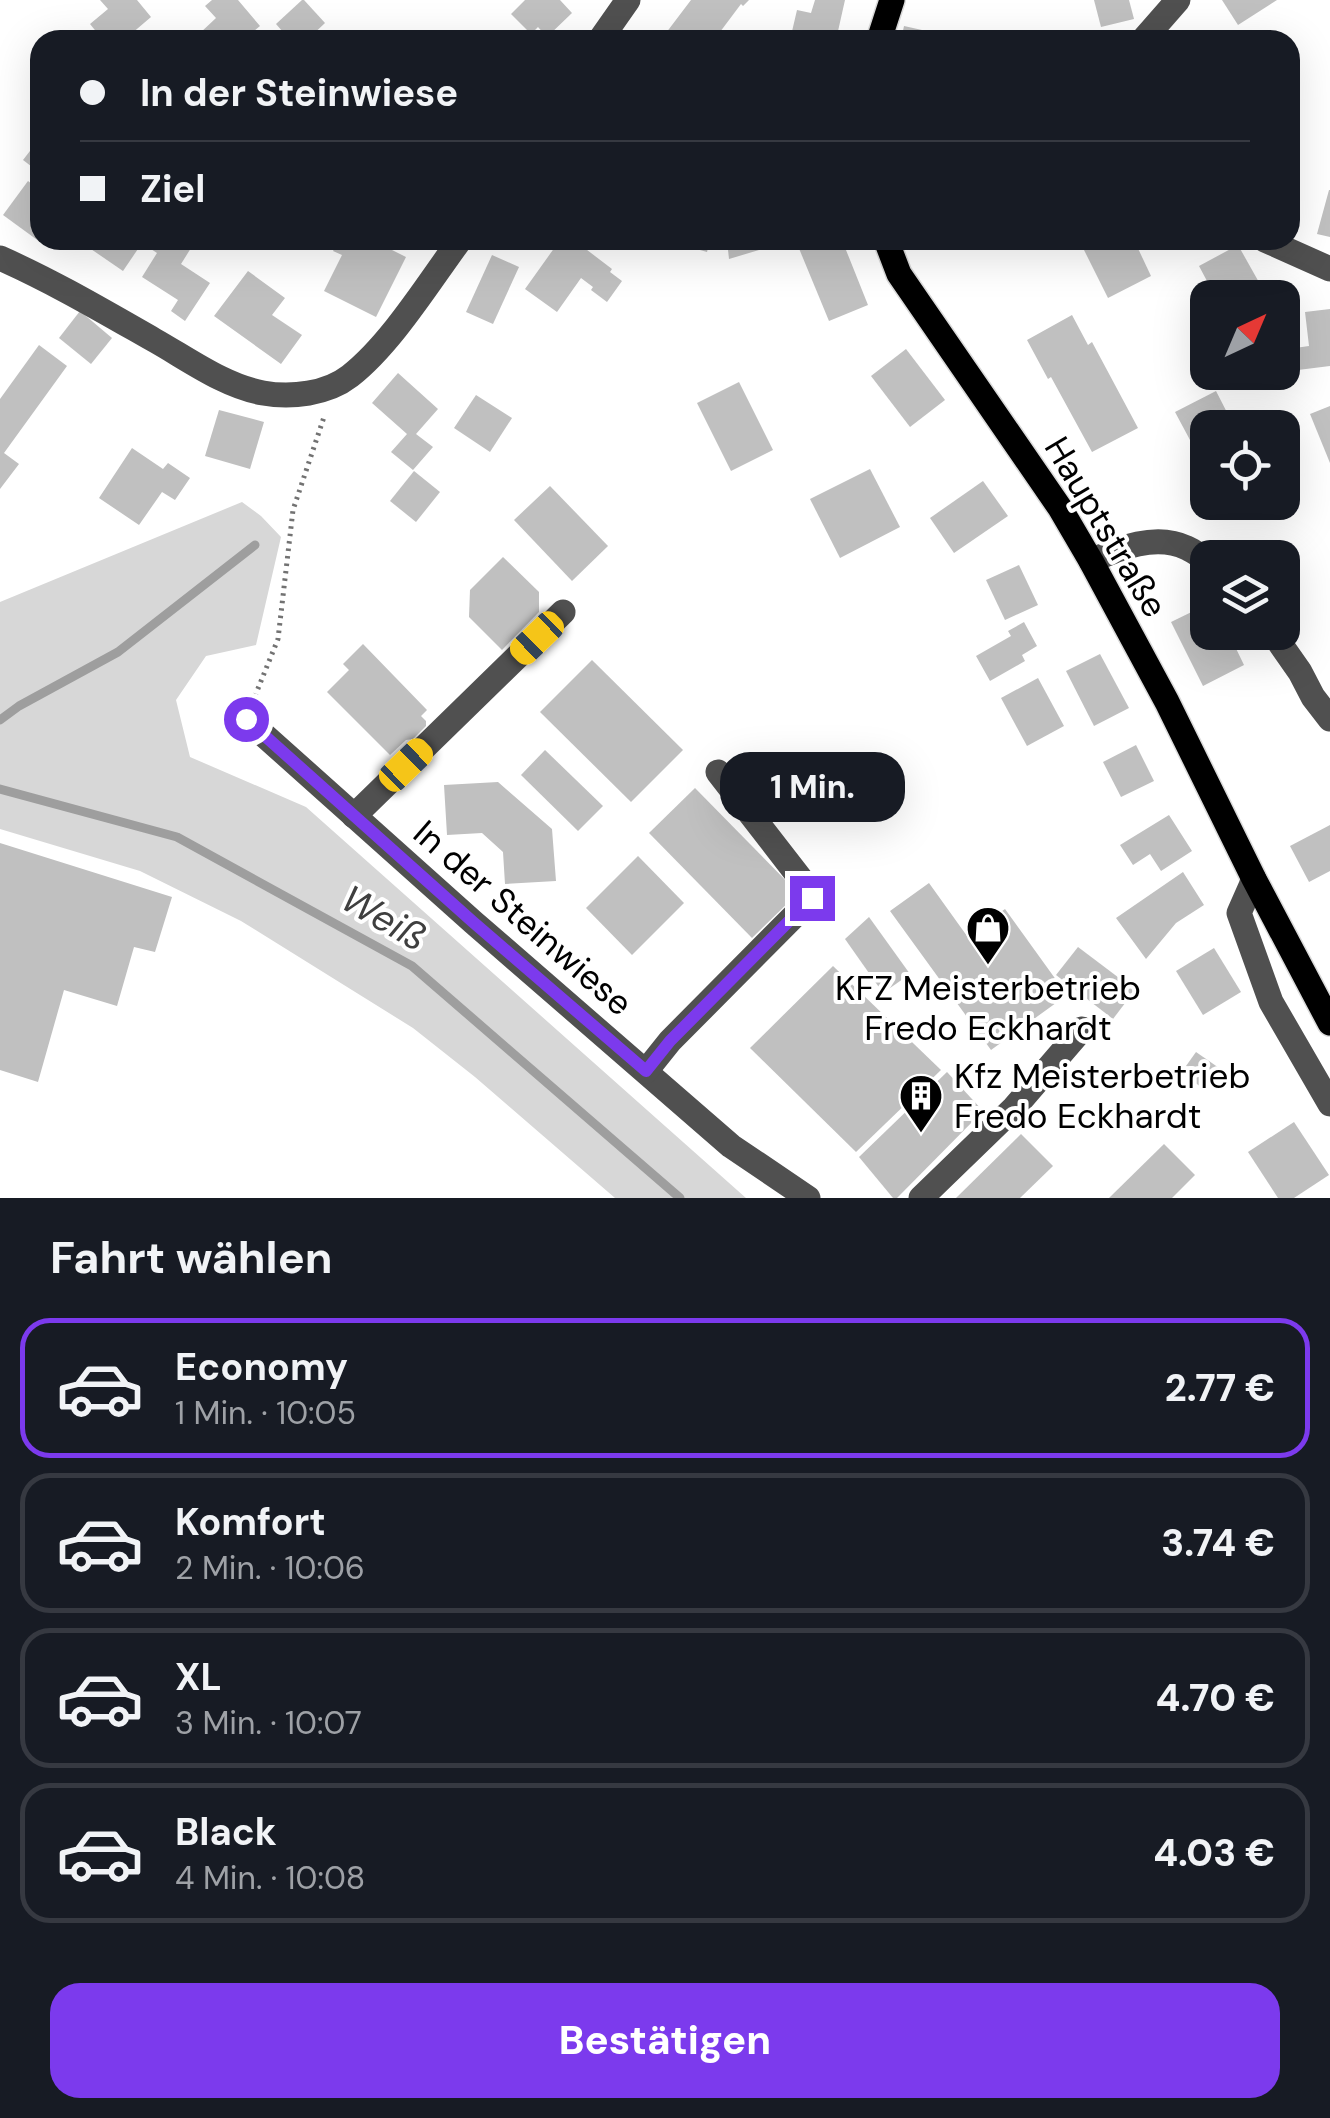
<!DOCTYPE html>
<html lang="de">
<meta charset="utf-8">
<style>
body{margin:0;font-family:"DM Sans",sans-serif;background:#20242c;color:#f1f3f6;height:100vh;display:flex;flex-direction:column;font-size:38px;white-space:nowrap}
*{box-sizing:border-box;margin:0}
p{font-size:32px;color:#9ea1a6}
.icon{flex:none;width:55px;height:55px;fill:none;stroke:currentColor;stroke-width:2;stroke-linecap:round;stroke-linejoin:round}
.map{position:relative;height:1198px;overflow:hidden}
.side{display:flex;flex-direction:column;background:#171b24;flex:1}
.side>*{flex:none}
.banner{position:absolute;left:30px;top:30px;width:1270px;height:220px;border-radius:30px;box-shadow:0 10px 40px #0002;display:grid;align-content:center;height:220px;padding:0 50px;background:#171b24}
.needle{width:65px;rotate:44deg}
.tools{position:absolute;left:1190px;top:280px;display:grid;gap:20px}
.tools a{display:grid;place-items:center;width:110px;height:110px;border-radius:20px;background:#171b24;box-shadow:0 10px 40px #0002;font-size:50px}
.end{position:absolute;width:45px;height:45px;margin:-22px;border:12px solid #7c3aed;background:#fff;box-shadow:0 0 0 5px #fff}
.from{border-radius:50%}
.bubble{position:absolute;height:70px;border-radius:30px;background:#171b24;box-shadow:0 10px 40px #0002;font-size:32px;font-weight:800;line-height:70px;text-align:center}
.car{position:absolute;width:30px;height:60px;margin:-30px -15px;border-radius:12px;box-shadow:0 0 8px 2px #0007;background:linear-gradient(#f5c518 24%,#345 0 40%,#f5c518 0 76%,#345 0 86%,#f5c518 0)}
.banner b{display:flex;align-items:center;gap:35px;height:95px;font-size:38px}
.banner b+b{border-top:2px solid #363941}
.banner i{width:25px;height:25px;background:#f1f3f6}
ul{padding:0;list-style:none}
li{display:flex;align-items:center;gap:30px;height:140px;margin:0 20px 15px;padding:0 30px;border:5px solid #363941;border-radius:30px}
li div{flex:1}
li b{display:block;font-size:38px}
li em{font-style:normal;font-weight:800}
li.on{border-color:#7c3aed}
li>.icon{width:90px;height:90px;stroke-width:1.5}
h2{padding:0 50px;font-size:45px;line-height:120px}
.action{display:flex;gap:20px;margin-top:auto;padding:20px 50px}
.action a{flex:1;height:115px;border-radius:30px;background:#7c3aed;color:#fff;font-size:40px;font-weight:800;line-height:115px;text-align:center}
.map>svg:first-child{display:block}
</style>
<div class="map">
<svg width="1330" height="1198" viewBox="0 0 1330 1198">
<rect width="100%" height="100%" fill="#fff"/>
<polygon fill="#d7d7d7" points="242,502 261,516 281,537 256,645 206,656 176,700 190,757 306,807 746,1198 615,1198 475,1077 413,1028 241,921 140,871 0,829 0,602"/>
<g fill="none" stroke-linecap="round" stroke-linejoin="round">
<g stroke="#9e9e9e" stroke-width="9">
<polyline points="0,720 19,706 118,652 255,545"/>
<polyline points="0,789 177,837 412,966 680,1198"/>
</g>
</g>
<g fill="#c0c0c0">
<polygon points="100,0 137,0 151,17 124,40 103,40 90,24 108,9"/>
<polygon points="212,0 238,0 260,26 243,40 204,40 199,34 216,18 205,6"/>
<polygon points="302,0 304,0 325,23 307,40 290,40 276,24"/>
<polygon points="525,0 560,0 572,13 547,37 538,27 531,34 511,14"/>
<polygon points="691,0 749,0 743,6 741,4 714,40 675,40 666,33"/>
<polygon points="815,0 845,0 836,40 790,40 797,10 811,13"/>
<polygon points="1094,0 1129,0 1134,19 1101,27"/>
<polygon points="1222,0 1277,0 1238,25"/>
<polygon points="904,26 949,36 948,40 901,40"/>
<polygon points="1290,119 1300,122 1291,153 1290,153"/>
<polygon points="40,138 40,173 23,160"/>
<polygon points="28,181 40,190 40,242 3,215"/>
<polygon points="1329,190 1330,190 1330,237 1317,234"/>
<polygon points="93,240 144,240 123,271 88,247"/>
<polygon points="148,240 179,240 191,248 181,264 210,283 185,321 171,311 178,300 142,277 157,253 145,245"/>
<polygon points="339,240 348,240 367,249 372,240 406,257 376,317 324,291 342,255 333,251"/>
<polygon points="560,240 574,240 612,269 610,272 622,281 607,302 591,290 593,287 581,278 557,312 525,289"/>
<polygon points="665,240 710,240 707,252"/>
<polygon points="727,240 778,240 779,244 729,259"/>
<polygon points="814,240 842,240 868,305 829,321 798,246"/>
<polygon points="1079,240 1134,240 1151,276 1108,298"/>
<polygon points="1238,245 1265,293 1257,298 1216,298 1199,266"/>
<polygon points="492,255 519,267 493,324 466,312"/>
<polygon points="248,271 285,298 272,315 302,335 281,364 214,316"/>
<polygon points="1330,309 1330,366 1298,370 1295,348 1309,346 1305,312"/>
<polygon points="80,311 112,338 91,364 59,338"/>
<polygon points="1072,315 1088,345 1092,342 1138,428 1092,452 1051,377 1048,379 1027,340"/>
<polygon points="39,345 67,366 4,453 19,464 0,489 0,399"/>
<polygon points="906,349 945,400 910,427 871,376"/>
<polygon points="398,373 438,409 416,434 433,447 413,470 391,452 407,434 372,403"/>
<polygon points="739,382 773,450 731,471 697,403"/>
<polygon points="1216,391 1235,428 1208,428 1208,467 1205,468 1175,412"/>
<polygon points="476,395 512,418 490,452 454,428"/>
<polygon points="1330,406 1330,463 1310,414"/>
<polygon points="219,410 264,422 250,469 205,456"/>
<polygon points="132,448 163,469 168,463 190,478 175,500 162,492 139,525 99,498"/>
<polygon points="870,469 900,527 840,558 810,499"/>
<polygon points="414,471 440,492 416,522 390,501"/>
<polygon points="983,481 1008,516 954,553 930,518"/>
<polygon points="550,486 608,546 572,581 514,520"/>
<polygon points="503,557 539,592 539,612 502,650 469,617 470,590"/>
<polygon points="1019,565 1038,605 1005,620 986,580"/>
<polygon points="1208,604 1208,632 1228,632 1244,665 1203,686 1171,622"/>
<polygon points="1024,622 1037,646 1022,655 1025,661 990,681 976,656 1011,636 1008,631"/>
<polygon points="363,644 427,710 421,716 426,721 426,726 413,739 406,740 390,755 327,692 349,670 343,664"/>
<polygon points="1100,654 1129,708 1094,726 1066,671"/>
<polygon points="592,660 683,750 631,802 540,712"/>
<polygon points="1038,678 1064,726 1027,746 1001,698"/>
<polygon points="1136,745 1154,781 1121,797 1103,762"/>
<polygon points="545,750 603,806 578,831 521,775"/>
<polygon points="498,782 552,829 556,881 505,884 503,852 482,833 447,835 444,785"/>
<polygon points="695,788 798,893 752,938 649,833"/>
<polygon points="1169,815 1192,851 1161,871 1150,854 1133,865 1120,845"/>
<polygon points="1330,825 1330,871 1309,882 1290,846"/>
<polygon points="0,843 172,897 155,952 134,947 117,1006 64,990 38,1082 0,1070"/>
<polygon points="638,856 684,903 632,955 586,908"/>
<polygon points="1183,872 1204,905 1176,923 1146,959 1116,918"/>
<polygon points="929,883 967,936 1005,909 1067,995 991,1050 890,911"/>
<polygon points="869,917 910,974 883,993 845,939"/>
<polygon points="1078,947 1135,990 1113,1019 1056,975"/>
<polygon points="1214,948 1241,992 1203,1015 1176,971"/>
<polygon points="833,966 941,1070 856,1152 750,1048"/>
<polygon points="1196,1052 1222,1070 1207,1091 1181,1073"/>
<polygon points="947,1072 983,1111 897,1198 893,1198 859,1157"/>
<polygon points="1294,1122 1329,1175 1294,1198 1278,1198 1248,1152"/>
<polygon points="1021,1134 1053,1166 1020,1198 956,1198"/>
<polygon points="1164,1144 1195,1175 1172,1198 1109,1198"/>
</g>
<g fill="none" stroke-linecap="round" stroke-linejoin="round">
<defs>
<g id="major">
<polyline points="879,40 892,0"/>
<polyline points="886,240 899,274 1060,508 1091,561 1167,702 1254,879 1330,1023"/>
</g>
</defs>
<use href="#major" stroke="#dbdbdb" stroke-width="28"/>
<polyline stroke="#727272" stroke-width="5" stroke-dasharray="2.5 5" stroke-linecap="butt" points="255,696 278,639 293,510 324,417"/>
<g stroke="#505050" stroke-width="25">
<polyline points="600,40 628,0"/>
<polyline points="1143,40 1178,0"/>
<polyline points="1265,240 1330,269"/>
<path d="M0 258C54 282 103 311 154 340 188 359 224 386 263 393 291 398 327 394 350 376 391 344 429 282 460 240"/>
<path d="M1091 561C1119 548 1156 533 1187 548 1194 551 1201 557 1208 561"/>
<polyline points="1272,632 1300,672 1313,697 1330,719"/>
<polyline points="246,719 473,922 731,1146 808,1198"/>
<polyline points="354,816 563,612"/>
<polyline points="1254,879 1239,913 1271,1002 1330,1104"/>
<polyline points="646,1071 670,1041 812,898 807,887 718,772"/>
<polyline points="921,1198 1014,1108 1082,1029"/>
</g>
<use href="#major" stroke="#000" stroke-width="25"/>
</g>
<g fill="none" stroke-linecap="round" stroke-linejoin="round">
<polyline stroke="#7c3aed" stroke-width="12" points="246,719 473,922 646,1071 670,1041 812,898"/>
</g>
<defs>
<symbol id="shop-pin" viewBox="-11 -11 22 30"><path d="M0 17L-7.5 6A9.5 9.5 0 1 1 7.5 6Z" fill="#000" stroke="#fff"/><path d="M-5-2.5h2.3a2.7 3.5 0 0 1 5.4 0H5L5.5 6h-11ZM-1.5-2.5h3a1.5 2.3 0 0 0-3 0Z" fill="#fff"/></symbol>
<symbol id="building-pin" viewBox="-11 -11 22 30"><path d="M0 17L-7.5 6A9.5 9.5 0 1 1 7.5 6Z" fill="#000" stroke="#fff"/><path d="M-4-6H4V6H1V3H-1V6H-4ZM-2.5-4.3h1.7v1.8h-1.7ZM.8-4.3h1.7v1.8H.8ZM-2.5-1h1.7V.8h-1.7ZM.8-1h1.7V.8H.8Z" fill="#fff"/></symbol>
</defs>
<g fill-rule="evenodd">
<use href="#shop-pin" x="963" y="903" width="50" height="68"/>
<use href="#building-pin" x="896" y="1071" width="50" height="68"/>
</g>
<g text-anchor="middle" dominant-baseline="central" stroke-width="8" stroke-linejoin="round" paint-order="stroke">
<g font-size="35" fill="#000" stroke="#fff">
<text transform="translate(1106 527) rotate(59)">Hauptstraße</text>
<text transform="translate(523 918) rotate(41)">In der Steinwiese</text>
</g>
<g font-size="35" fill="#000" stroke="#fff">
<text x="988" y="988">KFZ Meisterbetrieb<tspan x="988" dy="40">Fredo Eckhardt</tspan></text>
<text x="954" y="1076" text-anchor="start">Kfz Meisterbetrieb<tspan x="954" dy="40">Fredo Eckhardt</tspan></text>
</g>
<g font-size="38" font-style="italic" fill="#3f3f3f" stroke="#fff">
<text transform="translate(384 918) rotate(30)">Weiß</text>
</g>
</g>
</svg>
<div class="tools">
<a><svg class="needle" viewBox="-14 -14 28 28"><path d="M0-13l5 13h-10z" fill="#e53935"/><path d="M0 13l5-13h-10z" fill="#9ea1a6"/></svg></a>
<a><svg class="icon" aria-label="locate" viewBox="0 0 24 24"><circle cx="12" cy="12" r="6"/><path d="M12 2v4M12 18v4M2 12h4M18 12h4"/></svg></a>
<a><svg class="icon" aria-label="layers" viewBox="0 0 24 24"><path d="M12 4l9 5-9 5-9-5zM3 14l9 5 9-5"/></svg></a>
</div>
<i class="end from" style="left:246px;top:719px"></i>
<i class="end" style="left:812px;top:898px"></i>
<div class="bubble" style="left:720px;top:752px;width:185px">1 Min.</div>
<i class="car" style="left:537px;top:638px;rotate:226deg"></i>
<i class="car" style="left:406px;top:765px;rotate:46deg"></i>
<div class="banner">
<b><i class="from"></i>In der Steinwiese</b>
<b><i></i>Ziel</b>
</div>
</div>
<section class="side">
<h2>Fahrt wählen</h2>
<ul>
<li class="on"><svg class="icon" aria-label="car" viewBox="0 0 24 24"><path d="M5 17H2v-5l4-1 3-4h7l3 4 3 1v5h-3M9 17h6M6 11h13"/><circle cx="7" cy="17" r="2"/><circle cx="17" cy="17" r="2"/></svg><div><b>Economy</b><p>1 Min. · 10:05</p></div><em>2.77 €</em></li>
<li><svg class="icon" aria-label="car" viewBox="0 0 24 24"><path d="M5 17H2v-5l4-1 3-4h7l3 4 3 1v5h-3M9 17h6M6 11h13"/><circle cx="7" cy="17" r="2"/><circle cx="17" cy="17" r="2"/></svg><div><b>Komfort</b><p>2 Min. · 10:06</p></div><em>3.74 €</em></li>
<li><svg class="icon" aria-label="car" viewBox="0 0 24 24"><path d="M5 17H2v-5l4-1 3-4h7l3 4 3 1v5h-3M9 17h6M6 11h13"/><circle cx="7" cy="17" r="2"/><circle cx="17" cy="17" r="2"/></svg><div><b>XL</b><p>3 Min. · 10:07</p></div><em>4.70 €</em></li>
<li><svg class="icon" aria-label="car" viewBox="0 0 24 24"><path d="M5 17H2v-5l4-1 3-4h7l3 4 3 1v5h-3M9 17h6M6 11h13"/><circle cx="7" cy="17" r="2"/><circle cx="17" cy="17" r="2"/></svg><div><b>Black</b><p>4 Min. · 10:08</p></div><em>4.03 €</em></li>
</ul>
<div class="action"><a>Bestätigen</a></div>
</section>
